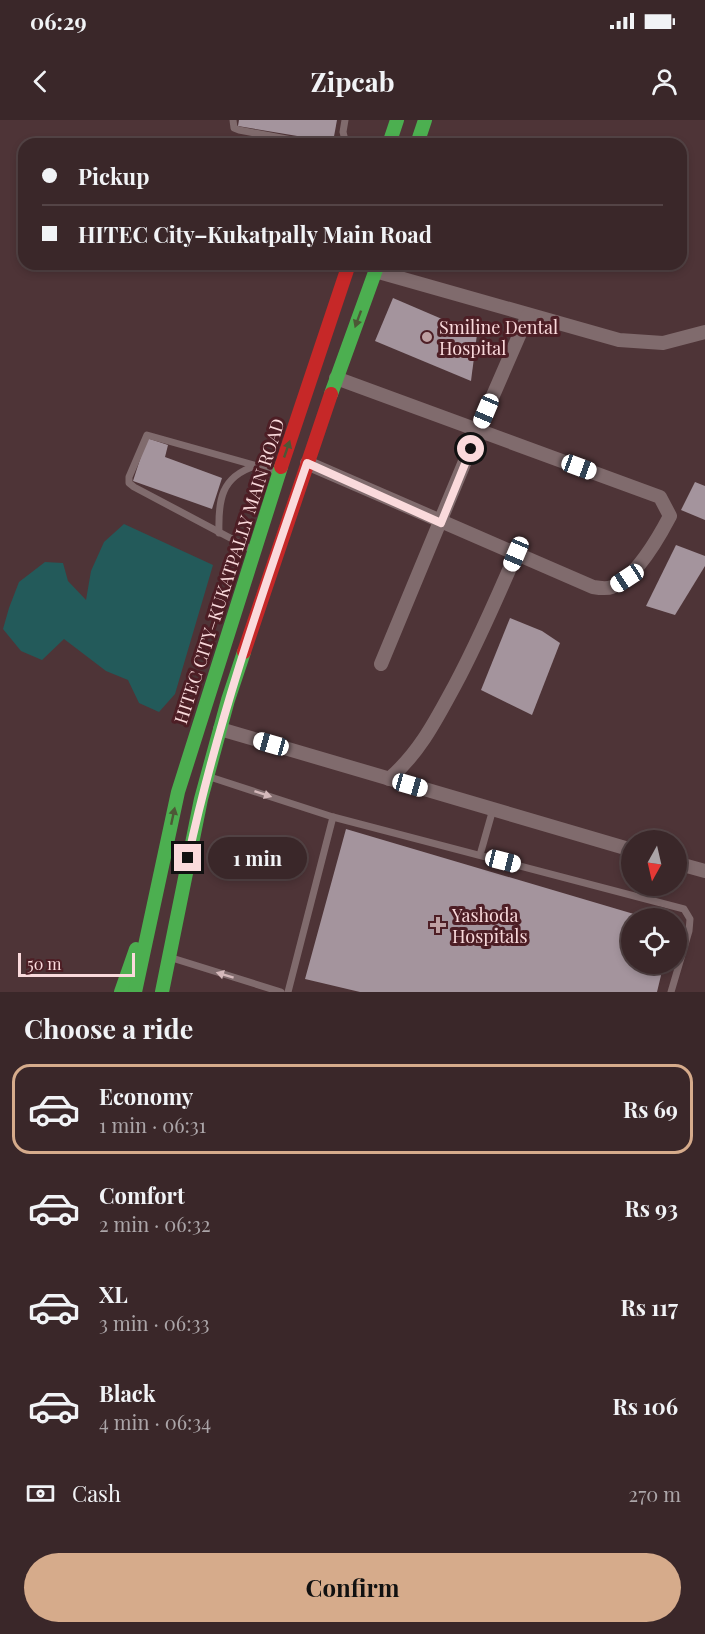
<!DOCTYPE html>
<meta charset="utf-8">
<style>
body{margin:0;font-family:"Playfair Display",serif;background:#412f31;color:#f1f3f6;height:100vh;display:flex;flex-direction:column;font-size:22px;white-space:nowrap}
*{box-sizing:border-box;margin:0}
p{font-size:20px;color:#aba5a8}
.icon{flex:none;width:33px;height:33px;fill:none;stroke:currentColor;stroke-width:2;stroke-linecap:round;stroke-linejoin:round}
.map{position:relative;height:872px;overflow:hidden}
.panel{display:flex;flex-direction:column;background:#3a2729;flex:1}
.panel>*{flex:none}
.banner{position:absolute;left:18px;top:18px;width:669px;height:132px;border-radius:18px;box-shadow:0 3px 9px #0003,0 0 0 2px #544446;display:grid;align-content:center;height:132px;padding:0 24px;background:#3a2729}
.needle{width:39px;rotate:188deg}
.buttons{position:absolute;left:621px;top:710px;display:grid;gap:12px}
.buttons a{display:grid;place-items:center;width:66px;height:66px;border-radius:50%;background:#3a2729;box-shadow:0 3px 9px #0003,0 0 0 2px #544446;font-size:30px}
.scale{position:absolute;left:18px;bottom:15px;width:117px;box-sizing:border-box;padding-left:6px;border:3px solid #fadadc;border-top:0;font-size:16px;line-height:21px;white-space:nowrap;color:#fadadc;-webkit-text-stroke:4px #4d1e25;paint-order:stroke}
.end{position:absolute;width:27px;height:27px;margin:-14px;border:8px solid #fadadc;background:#111;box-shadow:0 0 0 3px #111}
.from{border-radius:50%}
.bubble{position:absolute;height:42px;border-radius:21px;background:#3a2729;box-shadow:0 3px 9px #0003,0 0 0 2px #544446;font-size:20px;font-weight:700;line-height:42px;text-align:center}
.car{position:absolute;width:18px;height:36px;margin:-18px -9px;border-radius:8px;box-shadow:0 0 4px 2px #0007;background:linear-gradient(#fff 24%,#345 0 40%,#fff 0 76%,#345 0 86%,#fff 0)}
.banner b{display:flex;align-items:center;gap:21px;height:57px;font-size:22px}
.banner b+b{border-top:2px solid #544446}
.banner i{width:15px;height:15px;background:#f1f3f6}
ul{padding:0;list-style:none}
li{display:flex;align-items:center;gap:18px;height:90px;margin:0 12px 9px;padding:0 12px;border:3px solid transparent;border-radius:18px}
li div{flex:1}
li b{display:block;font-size:22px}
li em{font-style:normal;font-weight:700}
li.active{border-color:#d6ab8b}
li>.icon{width:54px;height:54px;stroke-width:1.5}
h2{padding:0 24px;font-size:27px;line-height:72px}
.pay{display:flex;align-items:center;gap:15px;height:66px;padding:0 24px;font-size:22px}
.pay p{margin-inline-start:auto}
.action{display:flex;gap:12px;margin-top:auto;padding:12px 24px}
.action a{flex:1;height:69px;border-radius:36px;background:#d6ab8b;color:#111;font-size:24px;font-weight:700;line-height:69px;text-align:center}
.status{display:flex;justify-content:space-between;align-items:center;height:42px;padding:0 30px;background:#3a2729;direction:ltr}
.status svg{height:16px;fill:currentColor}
header{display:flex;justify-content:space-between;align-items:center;height:78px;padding:0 24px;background:#3a2729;font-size:27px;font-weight:700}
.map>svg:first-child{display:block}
</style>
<div class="status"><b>06:29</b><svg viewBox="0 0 49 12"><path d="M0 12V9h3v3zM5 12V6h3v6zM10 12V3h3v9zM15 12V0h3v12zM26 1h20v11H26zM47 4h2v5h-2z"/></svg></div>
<header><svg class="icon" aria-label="back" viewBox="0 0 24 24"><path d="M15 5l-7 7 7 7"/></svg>Zipcab<svg class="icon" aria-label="person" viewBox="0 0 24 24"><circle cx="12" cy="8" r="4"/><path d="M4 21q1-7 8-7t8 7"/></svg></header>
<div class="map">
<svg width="705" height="872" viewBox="0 0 705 872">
<rect width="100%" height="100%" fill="#4e3437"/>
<polygon fill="#235a5a" points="124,404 213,445 175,574 159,592 139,583 128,560 106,551 64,519 42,540 21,531 3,509 9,488 19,462 45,442 63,443 68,461 86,480 91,451 104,422"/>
<g fill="#a4949d">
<polygon points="239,0 337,0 333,22 238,6"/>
<polygon points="393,178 477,214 471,261 375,221"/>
<polygon points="147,318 168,325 165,337 222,358 212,389 133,361"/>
<polygon points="695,362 705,366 705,400 681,390"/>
<polygon points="676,425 705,436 705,446 675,495 646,486"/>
<polygon points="510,498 542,511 560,523 532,595 481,570"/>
<polygon points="346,709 644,797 632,798 632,843 664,843 657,872 360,872 305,859"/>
</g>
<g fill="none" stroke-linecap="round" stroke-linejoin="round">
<g stroke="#806b6d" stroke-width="7">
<polyline points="233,0 234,8 239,10 313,24"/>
<polyline points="345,0 343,12 346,24"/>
<path d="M219 413C218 380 221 357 255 346"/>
<polyline points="251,429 134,367 129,363 129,357 147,315 275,351"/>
<polyline points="210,657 333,697 684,789 690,799 689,811 671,872"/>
<polyline points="480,735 493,689"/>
<polyline points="172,838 281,872"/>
<polyline points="288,872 333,697"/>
</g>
<g stroke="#806b6d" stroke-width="14">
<polyline points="375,151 619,220 663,223 705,212"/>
<path d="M307 343 593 467C599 468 607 469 612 467 635 459 659 417 670 396L660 377 336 258"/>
<polyline points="381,544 478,310 528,195"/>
<polyline points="220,609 632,730"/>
<path d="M389 659C420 632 436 600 455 565 478 522 497 478 516 434"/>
<polyline points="676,743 705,751"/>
</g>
<g stroke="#4caf50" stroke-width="14">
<polyline points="389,24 397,0"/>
<polyline points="417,24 425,0"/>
<polyline points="331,274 378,144"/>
<polyline points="121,872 136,829"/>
<polyline points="135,872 178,672 281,347"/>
<polyline points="162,872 201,679 228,580 244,532"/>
</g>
<g stroke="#c62828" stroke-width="14">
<polyline points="281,347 349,144"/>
<polyline points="244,532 331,274"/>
</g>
</g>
<defs><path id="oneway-solid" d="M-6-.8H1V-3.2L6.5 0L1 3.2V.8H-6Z" transform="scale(1.5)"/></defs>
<g fill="#4d5836">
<use href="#oneway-solid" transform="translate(358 199) rotate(110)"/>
<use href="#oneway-solid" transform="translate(287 329) rotate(-71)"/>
<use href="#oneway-solid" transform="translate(173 696) rotate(-78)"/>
</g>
<g fill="#d5b9bb">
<use href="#oneway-solid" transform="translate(263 674) rotate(18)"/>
<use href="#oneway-solid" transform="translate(225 855) rotate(-163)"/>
</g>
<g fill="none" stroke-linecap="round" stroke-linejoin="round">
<path stroke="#fadadc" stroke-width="8" d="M188 738C217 603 262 474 307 343L441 403 471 329"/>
</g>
<g fill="#bea0a2" stroke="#4d1e25" stroke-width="2">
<circle cx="427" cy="217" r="6"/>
<path d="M435 796h6v6h6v6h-6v6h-6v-6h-6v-6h6z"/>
</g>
<g text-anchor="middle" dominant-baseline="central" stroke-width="6" stroke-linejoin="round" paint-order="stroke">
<g font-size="18" fill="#fadadc" stroke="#4d1e25" text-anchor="start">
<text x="439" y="207">Smiline Dental<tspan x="439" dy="21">Hospital</tspan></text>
<text x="452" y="795">Yashoda<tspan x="452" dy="21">Hospitals</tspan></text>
</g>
<g font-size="18" fill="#fadadc" stroke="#4d1e25">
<text transform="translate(229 451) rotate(-72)">HITEC CITY–KUKATPALLY MAIN ROAD</text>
</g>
</g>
</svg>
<div class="buttons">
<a><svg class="needle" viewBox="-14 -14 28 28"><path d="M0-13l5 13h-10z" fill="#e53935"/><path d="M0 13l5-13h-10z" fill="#aba5a8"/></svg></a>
<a><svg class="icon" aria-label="locate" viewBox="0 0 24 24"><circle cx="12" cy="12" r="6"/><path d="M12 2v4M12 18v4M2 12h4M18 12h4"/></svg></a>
</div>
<div class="scale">50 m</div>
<i class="end from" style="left:471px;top:329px"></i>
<i class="end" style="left:188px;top:738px"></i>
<div class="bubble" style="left:208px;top:717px;width:99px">1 min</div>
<i class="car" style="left:486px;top:291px;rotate:203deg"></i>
<i class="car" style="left:579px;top:347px;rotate:110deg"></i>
<i class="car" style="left:516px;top:434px;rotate:203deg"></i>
<i class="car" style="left:627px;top:458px;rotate:237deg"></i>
<i class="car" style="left:271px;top:624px;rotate:286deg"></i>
<i class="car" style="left:410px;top:665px;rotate:106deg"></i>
<i class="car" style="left:503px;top:741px;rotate:104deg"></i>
<div class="banner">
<b><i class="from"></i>Pickup</b>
<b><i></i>HITEC City–Kukatpally Main Road</b>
</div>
</div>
<section class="panel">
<h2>Choose a ride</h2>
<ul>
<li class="active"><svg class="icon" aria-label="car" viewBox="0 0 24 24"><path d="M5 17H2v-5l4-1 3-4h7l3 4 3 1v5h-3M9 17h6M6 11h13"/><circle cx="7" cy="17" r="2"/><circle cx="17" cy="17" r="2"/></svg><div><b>Economy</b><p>1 min · 06:31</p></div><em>Rs 69</em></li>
<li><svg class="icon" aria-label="car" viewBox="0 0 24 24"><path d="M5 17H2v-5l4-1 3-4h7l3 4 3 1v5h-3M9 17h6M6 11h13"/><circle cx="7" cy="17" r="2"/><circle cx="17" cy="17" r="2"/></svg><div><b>Comfort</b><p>2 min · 06:32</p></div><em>Rs 93</em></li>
<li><svg class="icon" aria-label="car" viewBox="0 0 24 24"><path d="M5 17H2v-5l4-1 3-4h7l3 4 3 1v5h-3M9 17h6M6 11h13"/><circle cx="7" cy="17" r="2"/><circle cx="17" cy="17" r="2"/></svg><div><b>XL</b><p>3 min · 06:33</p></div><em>Rs 117</em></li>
<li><svg class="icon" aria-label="car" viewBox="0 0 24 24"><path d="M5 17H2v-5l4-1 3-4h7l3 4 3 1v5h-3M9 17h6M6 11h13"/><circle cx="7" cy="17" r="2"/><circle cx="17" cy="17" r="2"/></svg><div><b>Black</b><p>4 min · 06:34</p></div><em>Rs 106</em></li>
</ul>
<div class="pay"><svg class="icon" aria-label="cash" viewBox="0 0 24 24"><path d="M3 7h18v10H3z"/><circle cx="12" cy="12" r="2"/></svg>Cash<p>270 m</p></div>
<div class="action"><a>Confirm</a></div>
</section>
